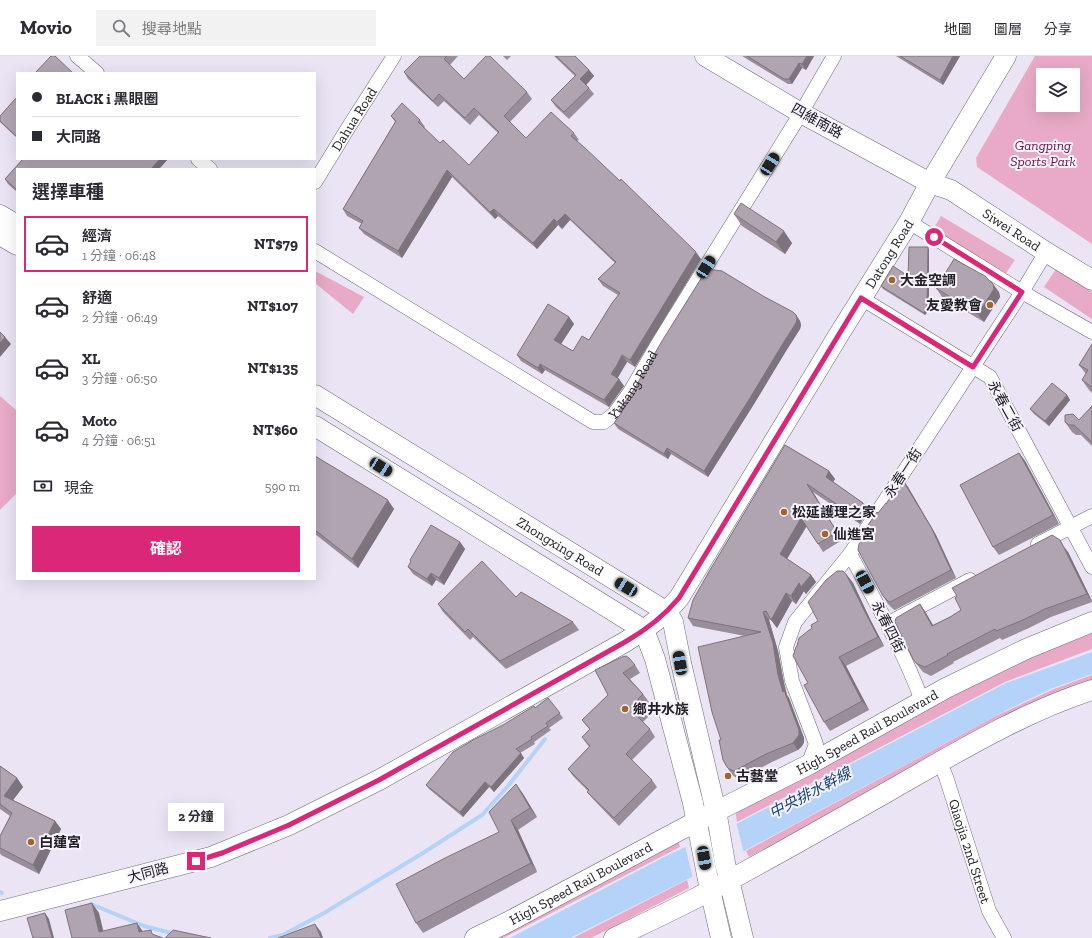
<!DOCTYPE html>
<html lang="zh-TW">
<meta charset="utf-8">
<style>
body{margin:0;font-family:"Zilla Slab","Noto Sans TC",serif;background:#f2f2f3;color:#2b2b33;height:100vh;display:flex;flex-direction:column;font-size:15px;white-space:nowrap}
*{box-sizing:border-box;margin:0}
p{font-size:13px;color:#7c7c81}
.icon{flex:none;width:22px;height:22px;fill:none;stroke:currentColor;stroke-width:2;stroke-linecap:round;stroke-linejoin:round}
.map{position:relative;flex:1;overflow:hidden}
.drawer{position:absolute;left:16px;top:112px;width:300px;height:412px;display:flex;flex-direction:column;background:#fff;border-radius:0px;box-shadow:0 4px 16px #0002}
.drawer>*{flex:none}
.guide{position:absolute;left:16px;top:16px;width:300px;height:88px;border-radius:0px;box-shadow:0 4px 16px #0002;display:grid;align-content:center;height:88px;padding:0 16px;background:#fff}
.buttons{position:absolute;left:1036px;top:12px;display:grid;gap:8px}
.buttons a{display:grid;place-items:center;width:44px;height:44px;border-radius:0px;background:#fff;box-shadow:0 4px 16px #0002;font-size:20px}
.end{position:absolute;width:18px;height:18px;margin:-9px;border:5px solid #db2777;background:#fff;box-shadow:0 0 0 2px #fff}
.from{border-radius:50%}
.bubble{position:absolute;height:28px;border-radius:0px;background:#fff;box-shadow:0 4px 16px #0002;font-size:13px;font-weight:700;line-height:28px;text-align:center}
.car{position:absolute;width:12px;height:24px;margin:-12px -6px;border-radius:5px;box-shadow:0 0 3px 1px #0007;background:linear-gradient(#222 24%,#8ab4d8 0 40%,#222 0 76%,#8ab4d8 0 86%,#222 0)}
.guide b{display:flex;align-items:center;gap:14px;height:38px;font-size:15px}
.guide b+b{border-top:1px solid #e1e1e2}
.guide i{width:10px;height:10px;background:#2b2b33}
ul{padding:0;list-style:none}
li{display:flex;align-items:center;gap:12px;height:56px;margin:0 8px 6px;padding:0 8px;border:2px solid transparent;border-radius:0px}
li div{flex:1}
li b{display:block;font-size:15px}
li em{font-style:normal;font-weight:700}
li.active{border-color:#db2777}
li>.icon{width:36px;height:36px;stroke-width:1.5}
h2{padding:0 16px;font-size:18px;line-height:48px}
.pay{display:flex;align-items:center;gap:10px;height:44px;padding:0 16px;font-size:15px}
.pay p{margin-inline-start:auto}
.cta{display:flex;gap:8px;margin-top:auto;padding:8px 16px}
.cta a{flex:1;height:46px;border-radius:0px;background:#db2777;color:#fff;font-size:16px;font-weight:700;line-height:46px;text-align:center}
header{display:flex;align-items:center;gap:24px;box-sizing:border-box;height:56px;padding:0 20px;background:#fff;border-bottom:1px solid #e1e1e2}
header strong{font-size:19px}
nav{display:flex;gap:22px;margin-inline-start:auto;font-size:14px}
.search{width:280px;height:36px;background:#f2f2f3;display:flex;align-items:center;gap:10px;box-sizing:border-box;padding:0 14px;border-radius:0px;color:#7c7c81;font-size:15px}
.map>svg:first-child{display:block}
</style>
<header>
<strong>Movio</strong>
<div class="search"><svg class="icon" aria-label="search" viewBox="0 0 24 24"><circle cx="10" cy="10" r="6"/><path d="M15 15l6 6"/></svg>搜尋地點</div>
<nav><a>地圖</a><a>圖層</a><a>分享</a></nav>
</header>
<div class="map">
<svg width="1092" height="882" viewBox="0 0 1092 882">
<rect width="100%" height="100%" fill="#eae4f5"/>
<g fill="#e8aac6" fill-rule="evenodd">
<path d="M1035 0H1092V188L977 111 976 102ZM1043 19H1073V49H1043Z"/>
<polygon points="941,160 1015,204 1004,220 931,177"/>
<polygon points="1056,213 1092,236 1092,263 1044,231"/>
<polygon points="315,215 364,241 353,258 315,227"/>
<polygon points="0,340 17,355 17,437 0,454"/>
<polygon points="1092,575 1092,593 1005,626 737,766 735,753 1024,601"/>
<polygon points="1092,619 1092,629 927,706 749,801 746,795 996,660 1054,633"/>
<polygon points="678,783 680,791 503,882 485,882"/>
<polygon points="687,824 689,832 591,882 573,882"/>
</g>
<polygon fill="#b5d3f8" points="1092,596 1092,618 1053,632 1011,652 746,794 570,882 510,882 668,799 740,766 1006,627"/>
<polygon fill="#eae4f5" points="736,766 744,797 693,823 685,789"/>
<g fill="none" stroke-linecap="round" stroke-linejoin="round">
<g stroke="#b5d3f8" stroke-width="4">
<polyline points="0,836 2,837"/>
<polyline points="91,848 144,870 175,878"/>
<polyline points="270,882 283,879 324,857 423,797 482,759 508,730 545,683"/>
</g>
<defs>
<g id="street">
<polyline points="77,0 97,17"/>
<polyline points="198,103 210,113"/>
<path id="s1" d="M315 126 348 72 394 0"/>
<polyline points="909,166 1022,236 1092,276"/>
<path id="s2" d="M315 195 593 366H604L614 358 630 336 659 286 801 57 834 0"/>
<polyline points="861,242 990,321 1092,511"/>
<polyline points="1038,488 1092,460"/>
<path d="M850 498C875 545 904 595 922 645"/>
<polyline points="887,568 970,524"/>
<path id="s3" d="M940 706 946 721 989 855 1004 882"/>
<polyline points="808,709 816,688 792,625 786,591 795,566 850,498 1022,236 1046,196"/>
</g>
<g id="secondary">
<path id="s4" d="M705 0 801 57 930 127 951 134 1046 196 1092 224"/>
<polyline points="0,159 17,169"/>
<polyline points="0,179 17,189"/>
<path id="s5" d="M315 339 667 556 673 566 681 607 717 760 725 807 743 882"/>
<polyline points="315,370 644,574 655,603 693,747 710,834 721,882"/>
<path id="s6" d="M0 855 211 801 289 769 379 724 625 586C646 573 663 561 679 542L838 280 909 166 930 127 1006 0"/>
<path id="s7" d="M475 882 508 866 697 765 808 709 946 632 1026 593 1092 566"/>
<path d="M614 882C641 869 669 856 696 842 761 808 825 771 889 735 954 698 1021 657 1092 634"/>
</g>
</defs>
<use href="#street" stroke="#706b79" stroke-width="15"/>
<use href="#secondary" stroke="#706b79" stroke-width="21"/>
<use href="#street" stroke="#fff" stroke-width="14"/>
<use href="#secondary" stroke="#fff" stroke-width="20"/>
</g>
<g fill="#988d98">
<polygon points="420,0 458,0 450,9 464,23 527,36 532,43 510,66 526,82 574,77 579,84 577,85 701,203 635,311 627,306 621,315 617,322 619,323 624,330 609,351 545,314 542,318 521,305 517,299 569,261 574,268 561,288 573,295 589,284 618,239 603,230 598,223 615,207 570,164 562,173 558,169 537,193 498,160 495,163 452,121 402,202 364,178 359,172 362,168 347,160 343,153 395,66 391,60 420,64 425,71 424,72 440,87 469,109 498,77 479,59 470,69 444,45 438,51 408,23 404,16"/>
<polygon points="503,0 511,0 507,4"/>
<polygon points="554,0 575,0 589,14 594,20 586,29 589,32 594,38 569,63 556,51 551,44 575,20"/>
<polygon points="742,0 814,0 806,14 802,12 792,28 788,28"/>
<polygon points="896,0 960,0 943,29"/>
<polygon points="17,41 17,82 0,66 0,60"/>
<polygon points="23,103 166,103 167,104 159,113 17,113 17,136 8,128 5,123"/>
<polygon points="734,158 792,187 785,198 742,170"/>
<polygon points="929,194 929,254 925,259 883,233 881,230 908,220"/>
<polygon points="936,232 999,236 1000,241 984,266 942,241"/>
<polygon points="796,259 800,265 801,269 800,273 786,295 754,348 708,421 671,398 668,403 618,373 614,367 621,357 619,354 633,335"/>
<polygon points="1092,288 1092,337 1089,334 1082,324 1086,318 1079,309"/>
<polygon points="1067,339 1070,344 1049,370 1034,358 1030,353"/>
<polygon points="1092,350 1092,390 1081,379 1076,379 1072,376 1065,366 1079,364"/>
<polygon points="785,389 829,415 835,423 833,426 863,447 868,454 860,468 813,436 842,484 823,496 807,470 787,503 811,519 816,526 806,538 804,535 796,548 792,545 777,572 771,563 769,564 778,595 784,627 787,639 789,642 804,682 804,686 802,690 798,694 772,706 740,723 735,721 732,719 727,711 721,684 745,580 693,570 688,562"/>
<polygon points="1019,397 1025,405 1059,468 999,499 993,491"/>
<polygon points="315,400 394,453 358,512 315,478"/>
<polygon points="902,423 908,431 936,479 956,522 895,554 893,553 888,548 883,540 870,471 868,469 887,447"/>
<polygon points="460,486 465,493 444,529 436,524 432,530 413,518 408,511 411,506 410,504"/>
<polygon points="1068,496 1092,545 1092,546 1051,561 1029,572 1002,584 1000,582 953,606 954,607 931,620 923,616 919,611 913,603 920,548 926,557 933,569 950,561"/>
<polygon points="846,518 853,527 870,563 884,590 846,610 869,654 830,675 824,666 808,627 797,590 818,565"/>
<polygon points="516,541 573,566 579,574 506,613 473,581 470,584 443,556 438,548"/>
<polygon points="635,609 640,617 630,623 643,638 649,646 644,650 651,658 643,666 650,673 655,681 632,704 652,724 657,731 619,770 593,743 587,736 588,735 573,720 568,713 589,691 582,681 590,674 582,664 608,639 595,614"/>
<polygon points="548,642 563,662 549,672 551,674 534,686 535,688 520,697 524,702 494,736 489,731 463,761 429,733 426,729 503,669 535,652"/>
<polygon points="0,710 17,722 23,731 13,744 55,765 61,773 39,818 1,799 0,797 0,780 10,760 0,753"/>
<polygon points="516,728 523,738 537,761 518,774 537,816 423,877 416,867 499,776"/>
</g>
<g fill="#7c737c">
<polygon points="807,0 814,0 806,14 802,8"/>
<polygon points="953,0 960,0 943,29 940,24"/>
<polygon points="799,7 802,12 792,28 789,23"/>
<polygon points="589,14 594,20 585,30 580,23"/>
<polygon points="160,103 166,103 167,104 159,113 151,113"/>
<polygon points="447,114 452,121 402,202 398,195"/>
<polygon points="494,153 498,160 495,163 490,156"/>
<polygon points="565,158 570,164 562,173 557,166"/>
<polygon points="554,163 558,169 537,193 533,187"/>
<polygon points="784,175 792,187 785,198 776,186"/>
<polygon points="928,191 929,194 929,254 925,259 924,257"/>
<polygon points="696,196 701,203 635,311 630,304"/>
<polygon points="993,228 999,236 1000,241 984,266 978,258"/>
<polygon points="796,259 800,265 801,269 800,273 786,295 754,348 708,421 704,415"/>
<polygon points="569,261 574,268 559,291 554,284"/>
<polygon points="5,281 11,288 0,301 0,287"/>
<polygon points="622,299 627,306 616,325 611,318"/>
<polygon points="540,308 545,314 542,318 538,312"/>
<polygon points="619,323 624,330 609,351 604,344"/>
<polygon points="1067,339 1070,344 1049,370 1045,365"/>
<polygon points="667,392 671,398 668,403 664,398"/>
<polygon points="1019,397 1025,405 1059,468 1053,459"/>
<polygon points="829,415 835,423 831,429 826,421"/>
<polygon points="902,423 908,431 936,479 956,522 951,514"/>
<polygon points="807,428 813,436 842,484"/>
<polygon points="388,444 394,453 358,512 352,503"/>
<polygon points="863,447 868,454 860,468 854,460"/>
<polygon points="801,462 807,469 785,506 780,498"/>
<polygon points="460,486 465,493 444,529 439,522"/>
<polygon points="1062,488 1068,496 1092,545 1087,538"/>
<polygon points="431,517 436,524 432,530 427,523"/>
<polygon points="846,518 853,527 870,563 884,590 878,581 864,554"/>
<polygon points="811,519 816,526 806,538 804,535 796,548 791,540 799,527"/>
<polygon points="786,537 792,545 777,572 771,564"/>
<polygon points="920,548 926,557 938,578 932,570"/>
<polygon points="763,556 769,564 778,595 784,627 787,639 789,642 804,682 804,686 802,690 798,694 793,687 778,619"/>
<polygon points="839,601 846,610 869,654 862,645"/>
<polygon points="521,697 524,702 494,736 491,731"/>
<polygon points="17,722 23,731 10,748 4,740"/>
<polygon points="485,726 489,731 463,761 460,756"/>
<polygon points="516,728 523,738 537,761 530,752"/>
<polygon points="511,764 518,774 537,816 531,807"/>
<polygon points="55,765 61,773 39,818 33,809"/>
<polygon points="92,847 99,857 105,882 99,876"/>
<polygon points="45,857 49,863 54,882 52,882"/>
<polygon points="137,867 144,877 139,876"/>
<polygon points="315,868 321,876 323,882 321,882"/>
</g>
<g fill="#b1a4b1" stroke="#7c737c">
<polygon points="51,0 55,0 73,17 35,17"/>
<polygon points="420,0 447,0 444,3 464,23 486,0 490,0 527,36 504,60 526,82 551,56 574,77 571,80 584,91 620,125 621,123 696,196 630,304 622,299 617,309 611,318 619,323 604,344 540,308 538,312 517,299 548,248 569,261 554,284 573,295 582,280 589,284 612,247 620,237 598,223 616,206 565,158 557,166 554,163 533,187 494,153 490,156 447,114 398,195 359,172 363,165 343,153 396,65 391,60 402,47 420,64 418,66 440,87 443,84 469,109 499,76 474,52 465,62 439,38 433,45 404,16"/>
<polygon points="556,0 575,0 589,14 580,23 589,32 564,56 551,44 576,19"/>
<polygon points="747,0 807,0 802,8 799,7 789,23 784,23"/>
<polygon points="900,0 953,0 940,24"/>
<polygon points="17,41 17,81 0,65 0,60"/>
<polygon points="23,103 160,103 151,113 17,113 17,134 5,123"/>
<polygon points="741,147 784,175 776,186 734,158"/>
<polygon points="909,191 928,191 927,251 924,257 881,230 893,210 908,220"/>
<polygon points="954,203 985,220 993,228 994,233 978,258 936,232"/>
<polygon points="707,213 722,215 763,240 793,256 796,259 797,263 796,267 782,289 750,342 704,415 667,392 664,398 614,367 622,356 619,354 633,335 662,285"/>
<polygon points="0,276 5,281 0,287"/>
<polygon points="1092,288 1092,331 1082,324 1088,314 1079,309"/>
<polygon points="1052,327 1067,339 1045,365 1030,353"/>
<polygon points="1092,350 1092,386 1074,369 1069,369 1065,366 1065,359 1073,358 1079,364"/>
<polygon points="785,389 829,415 826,421 863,447 854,460 807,428 837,476 818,488 801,462 780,498 811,519 801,531 799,527 791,540 786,537 771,564 766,555 763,556 773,587 778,619 783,636 784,634 799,674 799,679 793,687 766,698 734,715 729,713 727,711 723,704 719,684 721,684 712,656 698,591 761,576 688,562 693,544 710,514"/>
<polygon points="1019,397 1053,459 993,491 960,429"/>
<polygon points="315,400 388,444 352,503 315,474"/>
<polygon points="902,423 931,471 951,514 890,546 888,545 883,540 858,494 859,488 870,471 868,469 877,456 878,457 886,447 886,448"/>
<polygon points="431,469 460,486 439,522 431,517 427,523 408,511 411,505 410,504"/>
<polygon points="1052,479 1060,484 1087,538 1045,553 1023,564 996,575 995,573 947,598 948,599 925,611 917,608 913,603 895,566 896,562 920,548 932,570 950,561 961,554 955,542 957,540 952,532"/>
<polygon points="482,505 516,541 521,536 573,566 500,605 468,573 465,576 438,548"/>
<polygon points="837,515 843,515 846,518 864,554 878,581 839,601 862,645 824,666 804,629 808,627 793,600 796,591 797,590 799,582 812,572 811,569 818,565 808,546 826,524"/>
<polygon points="626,600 629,602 635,609 623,617 643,638 638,643 646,651 637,660 650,673 626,698 652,724 614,762 587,736 589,734 568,713 590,690 582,681 590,673 582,664 608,639 595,614 622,601"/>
<polygon points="548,642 560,657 546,667 548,670 531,681 532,683 516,693 521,697 491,731 485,726 460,756 426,729 453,696 473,684 503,669 534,650 535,652"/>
<polygon points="0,710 17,722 4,740 55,765 33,809 0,792 0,780 12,757 0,748"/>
<polygon points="516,728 530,752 511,764 531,807 416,867 396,828 445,802 499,776 489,756"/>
<polygon points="92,847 99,876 137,867 139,876 151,874 152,878 163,882 72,882 65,854"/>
<polygon points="45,857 52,882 33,882 27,862"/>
<polygon points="315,868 321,882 278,882"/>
<polygon points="173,874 211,882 165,882"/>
</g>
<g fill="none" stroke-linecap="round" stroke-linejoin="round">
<path stroke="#db2777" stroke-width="5" d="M196 805 222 797 289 769 379 724 625 586C646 574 663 561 679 542L861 242 973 311 1022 236 934 181"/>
</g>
<g fill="#a26529" stroke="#f6f3fd" stroke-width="1.5">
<circle cx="892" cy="224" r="4"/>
<circle cx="990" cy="249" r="4"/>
<circle cx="784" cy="456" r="4"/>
<circle cx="825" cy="478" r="4"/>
<circle cx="625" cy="653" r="4"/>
<circle cx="728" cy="720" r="4"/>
<circle cx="31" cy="786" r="4"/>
</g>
<g text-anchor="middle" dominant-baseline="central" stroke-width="4" stroke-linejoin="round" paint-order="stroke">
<g font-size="14" fill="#222026" stroke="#f6f3fd">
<text stroke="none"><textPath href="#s1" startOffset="74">Dahua Road</textPath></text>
<text transform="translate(817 65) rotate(29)">四維南路</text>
<text stroke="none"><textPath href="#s4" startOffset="353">Siwei Road</textPath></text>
<text stroke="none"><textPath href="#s6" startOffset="1158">Datong Road</textPath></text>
<text stroke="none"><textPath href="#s2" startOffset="385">Yukang Road</textPath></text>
<text transform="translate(1005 350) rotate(61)">永春二街</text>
<text transform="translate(903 417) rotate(-57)">永春一街</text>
<text stroke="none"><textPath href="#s5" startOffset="288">Zhongxing Road</textPath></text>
<text transform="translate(888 571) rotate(63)">永春四街</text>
<text stroke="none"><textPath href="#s7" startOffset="443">High Speed Rail Boulevard</textPath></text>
<text stroke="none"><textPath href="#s3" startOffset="94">Qiaojia 2nd Street</textPath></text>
<text transform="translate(148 817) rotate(-15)">大同路</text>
<text stroke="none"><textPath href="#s7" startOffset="119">High Speed Rail Boulevard</textPath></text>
</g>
<g font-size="14" font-style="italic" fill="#6a1045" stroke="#f6f3fd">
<text x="1043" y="89">Gangping<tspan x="1043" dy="16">Sports Park</tspan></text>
</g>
<g font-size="14" font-weight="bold" fill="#222026" stroke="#f6f3fd" text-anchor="start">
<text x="900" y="224">大金空調</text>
<text x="982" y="249" text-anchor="end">友愛教會</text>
<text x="792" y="456">松延護理之家</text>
<text x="833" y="478">仙進宮</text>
<text x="633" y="653">鄉井水族</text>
<text x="736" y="720">古藝堂</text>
<text x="39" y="786">白蓮宮</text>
</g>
<g font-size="15" font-style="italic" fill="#114278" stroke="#f6f3fd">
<text transform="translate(810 737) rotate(-28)">中央排水幹線</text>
</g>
</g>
</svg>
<div class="buttons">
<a><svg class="icon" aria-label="layers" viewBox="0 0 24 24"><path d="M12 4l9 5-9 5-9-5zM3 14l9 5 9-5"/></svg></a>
</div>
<i class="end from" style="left:934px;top:181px"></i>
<i class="end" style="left:196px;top:805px"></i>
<div class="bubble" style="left:168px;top:747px;width:56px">2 分鐘</div>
<i class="car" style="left:770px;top:108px;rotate:32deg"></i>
<i class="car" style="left:706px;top:211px;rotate:32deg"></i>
<i class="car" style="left:381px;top:411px;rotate:122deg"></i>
<i class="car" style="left:865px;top:526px;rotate:152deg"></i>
<i class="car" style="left:626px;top:531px;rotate:301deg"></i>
<i class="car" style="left:680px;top:607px;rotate:350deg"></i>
<i class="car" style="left:704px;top:802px;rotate:170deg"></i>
<div class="guide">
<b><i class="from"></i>BLACK i 黑眼圈</b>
<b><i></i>大同路</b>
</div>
<section class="drawer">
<h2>選擇車種</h2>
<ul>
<li class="active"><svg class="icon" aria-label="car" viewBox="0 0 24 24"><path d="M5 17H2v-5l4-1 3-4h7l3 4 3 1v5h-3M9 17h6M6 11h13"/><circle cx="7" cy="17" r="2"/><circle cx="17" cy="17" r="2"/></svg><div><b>經濟</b><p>1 分鐘 · 06:48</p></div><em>NT$79</em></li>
<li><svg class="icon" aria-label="car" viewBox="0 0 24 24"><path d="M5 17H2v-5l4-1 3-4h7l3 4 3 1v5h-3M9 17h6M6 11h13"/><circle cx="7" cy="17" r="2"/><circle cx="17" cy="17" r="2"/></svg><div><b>舒適</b><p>2 分鐘 · 06:49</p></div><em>NT$107</em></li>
<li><svg class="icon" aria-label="car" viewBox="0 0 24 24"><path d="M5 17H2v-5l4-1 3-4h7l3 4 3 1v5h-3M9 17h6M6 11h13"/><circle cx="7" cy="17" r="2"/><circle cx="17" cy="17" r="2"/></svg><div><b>XL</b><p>3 分鐘 · 06:50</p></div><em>NT$135</em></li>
<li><svg class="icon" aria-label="car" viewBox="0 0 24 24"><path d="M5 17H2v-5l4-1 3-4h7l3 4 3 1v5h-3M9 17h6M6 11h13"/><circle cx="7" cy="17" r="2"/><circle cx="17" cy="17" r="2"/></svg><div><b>Moto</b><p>4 分鐘 · 06:51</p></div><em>NT$60</em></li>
</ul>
<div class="pay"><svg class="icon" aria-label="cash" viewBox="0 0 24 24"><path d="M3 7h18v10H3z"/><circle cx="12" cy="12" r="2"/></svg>現金<p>590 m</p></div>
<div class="cta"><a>確認</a></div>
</section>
</div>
